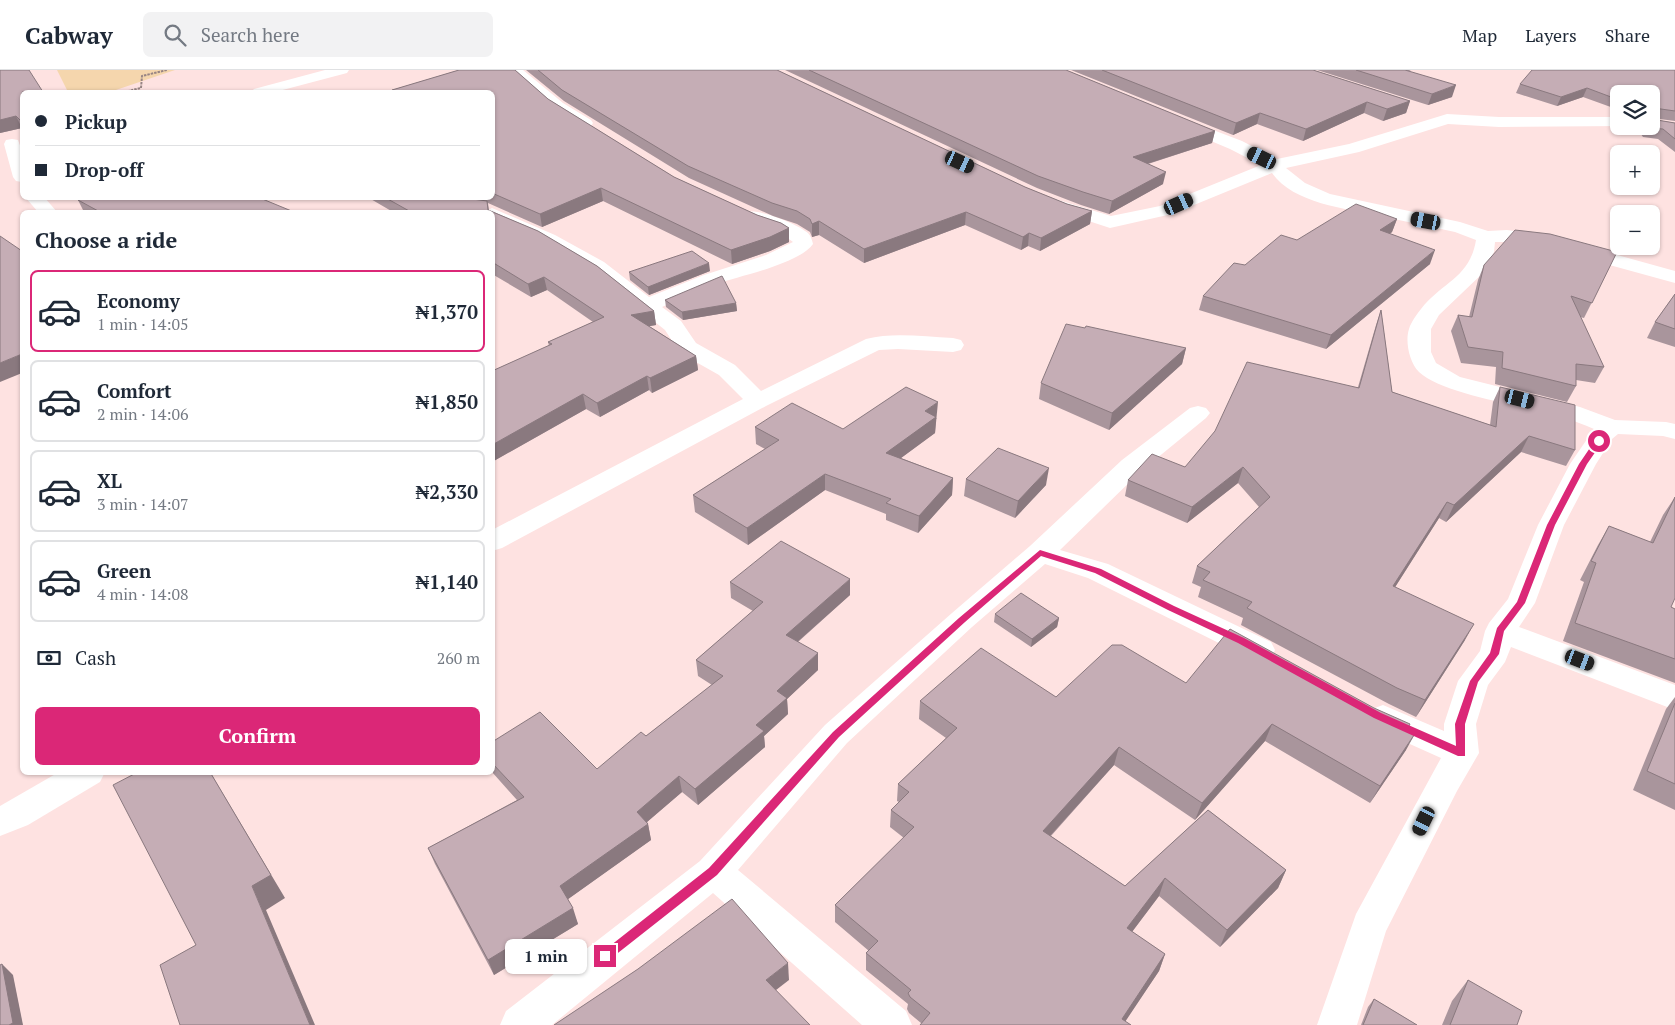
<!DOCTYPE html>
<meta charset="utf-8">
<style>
body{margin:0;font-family:"PT Serif",serif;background:#f2f2f3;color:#1f2937;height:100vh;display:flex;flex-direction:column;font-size:19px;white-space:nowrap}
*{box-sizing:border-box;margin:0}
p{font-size:16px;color:#747a83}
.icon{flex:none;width:28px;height:28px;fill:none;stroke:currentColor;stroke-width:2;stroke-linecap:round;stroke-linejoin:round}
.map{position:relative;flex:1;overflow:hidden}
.side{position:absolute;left:20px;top:140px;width:475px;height:565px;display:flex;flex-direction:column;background:#fff;border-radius:8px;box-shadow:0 1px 4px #0004}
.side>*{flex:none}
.guide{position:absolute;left:20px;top:20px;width:475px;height:110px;border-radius:8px;box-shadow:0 1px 4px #0004;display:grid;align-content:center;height:110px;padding:0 15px;background:#fff}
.fabs{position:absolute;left:1610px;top:15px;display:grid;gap:10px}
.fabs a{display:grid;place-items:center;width:50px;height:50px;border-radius:8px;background:#fff;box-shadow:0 1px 4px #0004;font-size:25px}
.end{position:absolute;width:22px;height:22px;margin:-11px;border:6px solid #db2777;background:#fff;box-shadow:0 0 0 2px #fff}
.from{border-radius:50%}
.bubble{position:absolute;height:35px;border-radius:8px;background:#fff;box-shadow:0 1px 4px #0004;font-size:16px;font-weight:800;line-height:35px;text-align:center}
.car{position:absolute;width:15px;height:30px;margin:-15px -8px;border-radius:6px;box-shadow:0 0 4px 1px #0007;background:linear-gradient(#222 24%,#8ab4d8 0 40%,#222 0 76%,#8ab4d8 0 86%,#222 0)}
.guide b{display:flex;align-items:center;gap:18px;height:48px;font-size:19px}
.guide b+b{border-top:1px solid #e0e1e3}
.guide i{width:12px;height:12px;background:#1f2937}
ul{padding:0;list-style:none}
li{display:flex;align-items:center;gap:15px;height:82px;margin:0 10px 8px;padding:0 5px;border:2px solid #e0e1e3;border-radius:8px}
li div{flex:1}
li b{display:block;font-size:19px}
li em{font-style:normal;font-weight:800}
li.selected{border-color:#db2777}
li>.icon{width:45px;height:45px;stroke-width:1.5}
h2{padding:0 15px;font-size:22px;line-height:60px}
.pay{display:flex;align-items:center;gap:12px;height:55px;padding:0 15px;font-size:19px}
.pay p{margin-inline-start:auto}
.button{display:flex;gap:10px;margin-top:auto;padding:10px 15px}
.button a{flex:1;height:58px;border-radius:8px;background:#db2777;color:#fff;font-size:20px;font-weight:800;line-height:58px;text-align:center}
header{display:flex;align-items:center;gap:30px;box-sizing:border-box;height:70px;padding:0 25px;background:#fff;border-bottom:1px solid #e0e1e3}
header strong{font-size:24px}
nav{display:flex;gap:28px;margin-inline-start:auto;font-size:18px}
.search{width:350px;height:45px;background:#f2f2f3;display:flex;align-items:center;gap:12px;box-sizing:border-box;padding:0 18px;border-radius:8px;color:#747a83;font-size:19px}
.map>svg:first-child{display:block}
</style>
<header>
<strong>Cabway</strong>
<div class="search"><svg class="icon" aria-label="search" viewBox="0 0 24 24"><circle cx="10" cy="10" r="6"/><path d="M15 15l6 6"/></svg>Search here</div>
<nav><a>Map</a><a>Layers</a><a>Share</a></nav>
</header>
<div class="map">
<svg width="1675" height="955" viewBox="0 0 1675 955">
<rect width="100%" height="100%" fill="#fee2e1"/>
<polygon fill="#f5d6ad" points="57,0 175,0 110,22 68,22"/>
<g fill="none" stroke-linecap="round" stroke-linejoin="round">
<polyline stroke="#988584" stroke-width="2" stroke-dasharray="2.5 1" stroke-linecap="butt" points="124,22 141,18 142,6 167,0"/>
<g fill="#fff" fill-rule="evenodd">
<polygon points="325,0 349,0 347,3 275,22 251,22 254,19"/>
<path d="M507 0H523L563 33 591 50 593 53 591 56C587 57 583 58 579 56 562 49 517 14 507 0Z"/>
<path d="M1447 44 1499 47H1619V56H1621L1499 57 1448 54 1359 82 1286 98 1305 113 1330 124 1460 152 1488 161 1507 160 1545 165 1675 201V213L1544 177 1507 172H1495L1494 182 1484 202 1439 245 1431 259V282L1436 293 1460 307 1580 337 1615 350 1666 352 1675 354V369L1663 366 1618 364 1612 369 1596 394 1564 455 1535 533 1519 557 1675 615V640L1511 577 1505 592 1488 615 1476 654 1479 683 1457 721 1386 861 1357 955H1317L1356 844 1441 688 1372 657 1367 648 1372 639 1383 635 1444 661V654L1458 611 1480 581 1485 561 1489 553 1508 529 1538 455 1570 394 1594 359C1584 355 1573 350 1562 347 1528 336 1443 325 1419 302 1409 292 1405 271 1409 259 1411 252 1417 244 1421 239 1442 212 1470 208 1476 170L1455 162C1430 157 1405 151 1380 146 1345 138 1294 134 1272 103L1172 144 1110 158 1049 138 1046 134 1049 130 1055 129 1111 146 1160 136 1261 95 1230 79 1173 55 1171 52 1173 49 1179 47 1242 71 1277 89 1349 74Z"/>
<polygon points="12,69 18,70 22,81 22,112 16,111 13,107 4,74 6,70"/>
<polygon points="26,128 45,128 57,142 38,142"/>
<path d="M492 138 555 165 604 192 649 227 704 205 766 185 793 172 782 164 747 150 745 146 747 142C761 139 797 154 808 163 811 166 812 170 813 174 799 194 739 206 716 214 698 221 680 229 662 237L681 251 696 273 735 295 761 321 866 269C894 262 924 267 953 268L961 270 964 275 961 280 953 282 898 279 879 280 766 336 502 478 492 481V460L743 329 719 305 680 283 665 260 590 200 541 173 492 151V142H484Z"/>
<polygon points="1198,336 1206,338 1210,343 1206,348 1140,402 1060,480 1108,494 1271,572 1275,580 1271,588 1260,591 1249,588 1088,508 1045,494 972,557 847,673 738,800 906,941 912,955 862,955 713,823 552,955 500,955 506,941 700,791 825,655 952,543 1030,476 1122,390 1190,338"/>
<polygon points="59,702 105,702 100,712 28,755 0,766 0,736"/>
</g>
</g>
<g fill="#a9959c">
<polygon points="0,0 22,22 22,58 0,63"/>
<polygon points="459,0 515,0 548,29 674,107 757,145 781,153 789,158 789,172 770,181 732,194 603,131 542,157 488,133 489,140 538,161 597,196 654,241 656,255 649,256 696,286 698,300 652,323 649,320 600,347 586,339 492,392 492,301 549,276 548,272 593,252 547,220 531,227 492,204 492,142 393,142 369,128 465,128 481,130 475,128 492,128 492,22 393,22 392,20"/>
<polygon points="526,0 777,0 1025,117 1067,134 1092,141 1090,154 1040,181 1028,176 1021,180 965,155 864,193 819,165 812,167 810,162 797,154 773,146 689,108 564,31"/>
<polygon points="785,0 1066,0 1215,61 1212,73 1148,94 1163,114 1109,144 1081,135 1037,118"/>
<polygon points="1071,0 1313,0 1410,31 1406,43 1383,51 1364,43 1303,71 1257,54 1233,65"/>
<polygon points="1317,0 1411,0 1409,1 1452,27 1428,35"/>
<polygon points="1675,0 1675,51 1652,48 1652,49 1675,53 1675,82 1658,69 1643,67 1635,56 1651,56 1619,24 1619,40 1583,27 1557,36 1516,23 1520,14"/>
<polygon points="78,130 294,142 84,142"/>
<polygon points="1397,149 1392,162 1390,164 1430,194 1326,279 1199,240 1203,226 1245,195 1297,170"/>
<polygon points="1617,182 1584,248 1580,247 1604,297 1595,313 1576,310 1576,316 1567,332 1495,314 1496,297 1461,293 1451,261 1458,245 1469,247 1478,210 1484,195"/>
<polygon points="710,201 649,225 630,210 629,202"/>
<polygon points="1675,224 1675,277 1647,268 1655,252"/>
<polygon points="665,230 736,233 737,241 683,250 666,237"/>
<polygon points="1381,240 1392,322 1490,355 1493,332 1500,317 1575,380 1566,396 1521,382 1446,452 1439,448 1395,517 1465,570 1416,647 1389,634 1241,555 1243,548 1198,527 1201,517 1192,513 1197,496 1259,437 1238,413 1187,453 1125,426 1128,410 1185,397 1358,317 1376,255"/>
<polygon points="1186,278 1182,294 1109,360 1039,329 1041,313"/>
<polygon points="937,348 936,349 935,363 901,388 953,408 952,425 918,463 886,450 886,444 825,420 748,475 695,442 693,425 765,379 756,374 755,357 843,359"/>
<polygon points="966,409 1046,415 1015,448 964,426"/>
<polygon points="1675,427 1671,537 1675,539 1675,613 1563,571 1584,512 1580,510 1598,475 1609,456 1650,472 1663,445"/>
<polygon points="730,512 850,525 798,572 818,600 787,629 788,644 764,666 765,677 698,735 682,722 647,752 648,754 651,770 568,829 578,854 494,905 435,794 428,778 517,730 492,702 492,672 597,699 646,666 712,615 698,606 696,590 753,541 731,528"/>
<polygon points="995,544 1059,548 1057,557 1031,577 994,552"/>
<polygon points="1186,613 1408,658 1406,680 1370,733 1265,671 1195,750 1114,695 1051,766 1125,816 1208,740 1286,800 1278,818 1220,877 1159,826 1132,862 1165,884 1159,901 1125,951 921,953 909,943 907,939 908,934 866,900 866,883 869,881 835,852 835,835 904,768 890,757 891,740 899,732 897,731 898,714 946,668 919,649 920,631 1056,627"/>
<polygon points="1675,627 1675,740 1633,720 1666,639"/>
<polygon points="1468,910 1517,955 1442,955 1452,931"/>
<polygon points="1374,929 1417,955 1361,955 1368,937"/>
</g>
<g fill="#8a797f">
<polygon points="1456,15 1452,27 1428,35 1432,24"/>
<polygon points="1587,18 1583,27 1557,36 1561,27"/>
<polygon points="1410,31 1406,43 1383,51 1387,39"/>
<polygon points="1367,32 1364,43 1303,71 1306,59"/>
<polygon points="1260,43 1257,54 1233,65 1236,53"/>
<polygon points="16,46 22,58 0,63 0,50"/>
<polygon points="1215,61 1212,73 1131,99 1133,87"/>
<polygon points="1166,102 1163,114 1109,144 1112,131"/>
<polygon points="601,118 603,131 542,157 540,144"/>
<polygon points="1092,141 1090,154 1040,181 1041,168"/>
<polygon points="966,142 965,155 864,193 864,179"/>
<polygon points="1397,149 1392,162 1375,174 1380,160"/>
<polygon points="819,151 819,165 812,167 812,154"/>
<polygon points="789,158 789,172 770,181 732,194 731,180"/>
<polygon points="1029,163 1028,176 1021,180 1023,167"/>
<polygon points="1435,180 1430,194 1326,279 1331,265"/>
<polygon points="709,193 710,201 649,225 648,217"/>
<polygon points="544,207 547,220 531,227 528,214"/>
<polygon points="736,233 737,241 683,250 682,242"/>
<polygon points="654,241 656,255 633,259 631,245"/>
<polygon points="1186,278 1182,294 1109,360 1112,343"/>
<polygon points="22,284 22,303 0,312 0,293"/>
<polygon points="696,286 698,300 652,323 650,308"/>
<polygon points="647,306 649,320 600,347 597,333"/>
<polygon points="583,324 586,339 492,392 492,375"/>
<polygon points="938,332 935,363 886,399 886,383 925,341"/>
<polygon points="1529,366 1521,382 1446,452 1454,435"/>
<polygon points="1243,397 1238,413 1187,453 1192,437"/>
<polygon points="1049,398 1046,415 1015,448 1018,431"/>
<polygon points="825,404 825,420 748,475 747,458"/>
<polygon points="953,408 952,425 918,463 919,446"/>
<polygon points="1447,432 1439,448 1385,533 1393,516"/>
<polygon points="850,509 850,525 787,581 786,565"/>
<polygon points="1059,548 1057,557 1031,577 1032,569"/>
<polygon points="1474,554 1465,570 1416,647 1425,630"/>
<polygon points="818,583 818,600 787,629 788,644 764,666 765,677 698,735 695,719 756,655 777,621"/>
<polygon points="1272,654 1265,671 1195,750 1202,733"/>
<polygon points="1416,662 1406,680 1370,733 1380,716"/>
<polygon points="1119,677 1114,695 1039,778 1043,761"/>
<polygon points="210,702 285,828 266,840 315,955 310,955 252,816"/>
<polygon points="679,706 682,722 640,758 637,742"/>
<polygon points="648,754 651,770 564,832 560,816"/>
<polygon points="1286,800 1278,818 1220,877 1227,860"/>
<polygon points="1165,808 1159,826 1122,875 1127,858"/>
<polygon points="573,838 578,854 494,905 488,890"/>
<polygon points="1165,884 1159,901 1123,955 1122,949"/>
<polygon points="788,893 789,910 767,927 766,910"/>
<polygon points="2,894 13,905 23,955 9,955"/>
</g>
<g fill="#c5adb5" stroke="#8a797f">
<polygon points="0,0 29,0 43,22 22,22 22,52 16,46 0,50"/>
<polygon points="459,0 515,0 548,29 674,107 757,145 781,153 789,158 770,167 731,180 601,118 540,144 492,123 492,22 396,22 392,20"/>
<polygon points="538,0 777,0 1025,117 1067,134 1092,141 1041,168 1029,163 1023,167 966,142 864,179 819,151 812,154 810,149 797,141 772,133 688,96 562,20"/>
<polygon points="809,0 1066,0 1215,61 1133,87 1166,102 1112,131 1083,122 1038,106"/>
<polygon points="1102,0 1313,0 1410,31 1387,39 1367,32 1306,59 1260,43 1236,53"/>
<polygon points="1356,0 1405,0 1456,15 1432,24"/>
<polygon points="1532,0 1675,0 1675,41 1654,38 1654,45 1651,46 1651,24 1619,24 1619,30 1587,18 1561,27 1520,14"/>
<polygon points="1651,49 1675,53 1675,69 1663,59 1648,58 1646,56 1651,56"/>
<polygon points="85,128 260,128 294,142 100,142 78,130"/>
<polygon points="386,128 465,128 487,131 488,140 538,161 597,196 654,241 631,245 696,286 650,308 647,306 597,333 583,324 492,375 492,301 552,274 548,272 604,247 544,207 528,214 492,192 492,142 411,142"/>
<polygon points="1356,134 1397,149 1380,160 1435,180 1331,265 1203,226 1234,193 1245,195 1281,165 1297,170"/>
<polygon points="1515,160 1550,164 1617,182 1592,233 1571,226 1604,297 1576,294 1576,316 1502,298 1503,282 1468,277 1458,245 1472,247 1484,195"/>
<polygon points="0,166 22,181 22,284 0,293"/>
<polygon points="692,181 709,193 648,217 629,202"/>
<polygon points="722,206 736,233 682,242 665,230"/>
<polygon points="1675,224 1675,259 1655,252"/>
<polygon points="1381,240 1392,322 1496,357 1500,317 1575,335 1575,380 1529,366 1454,435 1447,432 1393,516 1474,554 1425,630 1397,618 1247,538 1252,532 1203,510 1210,502 1197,496 1270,427 1243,397 1192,437 1128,410 1152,384 1185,397 1215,361 1247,292 1359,318"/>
<polygon points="1066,254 1085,258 1086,256 1186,278 1112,343 1041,313"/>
<polygon points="906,317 938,332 925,341 936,347 886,383 953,408 919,446 886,433 891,429 825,404 747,458 693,425 779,370 755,357 792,333 843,359"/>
<polygon points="998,378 1049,398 1018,431 966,409"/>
<polygon points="1675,427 1675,528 1671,537 1675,539 1675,589 1575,553 1596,493 1591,491 1609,456 1653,473"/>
<polygon points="781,471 850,509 786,565 818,583 777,621 787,628 756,655 764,661 695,719 679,706 637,742 648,754 560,816 573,838 488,890 428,778 524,727 492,693 492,672 540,642 597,699 641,662 646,666 723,606 696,590 763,532 730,512"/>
<polygon points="1021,523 1059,548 1032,569 995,544"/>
<polygon points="1230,559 1374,638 1410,654 1408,658 1416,662 1380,716 1272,654 1202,733 1119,677 1043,761 1125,816 1208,740 1286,800 1227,860 1165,808 1127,858 1165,884 1122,949 1131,955 920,955 930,943 910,927 908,923 911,920 866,883 878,871 835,835 914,757 891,740 909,722 898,714 957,658 920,631 981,578 1056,627 1112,575 1122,575 1186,613"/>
<polygon points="1675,633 1675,714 1647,701"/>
<polygon points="138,702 210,702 271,805 252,816 310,955 180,955 160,895 196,875 113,715"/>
<polygon points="732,829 788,893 766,910 810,955 554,955 638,899"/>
<polygon points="2,894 13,953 9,955 0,955 0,895"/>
<polygon points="1468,910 1522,941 1517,955 1450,955"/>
<polygon points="1374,929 1417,955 1363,955"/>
</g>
<polygon fill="#db2777" points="1596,369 1603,371 1587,394 1555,455 1525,533 1504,561 1499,584 1478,612 1465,654 1465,686 1458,686 1374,648 1238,573 1168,540 1095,503 1041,486 965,552 839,667 717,805 609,890 605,892 601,890 600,886 601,883 709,798 833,662 959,548 1040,480 1101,499 1174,536 1244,568 1381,643 1456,676 1455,654 1470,611 1490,583 1497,558 1517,532 1547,455 1579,394"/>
</svg>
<div class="fabs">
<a><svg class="icon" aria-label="layers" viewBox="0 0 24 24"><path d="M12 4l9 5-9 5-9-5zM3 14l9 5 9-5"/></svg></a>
<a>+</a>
<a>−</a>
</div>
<i class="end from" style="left:1599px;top:371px"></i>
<i class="end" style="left:605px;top:886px"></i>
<div class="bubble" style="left:505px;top:869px;width:82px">1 min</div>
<i class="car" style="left:1262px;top:88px;rotate:296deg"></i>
<i class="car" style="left:960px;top:92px;rotate:115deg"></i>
<i class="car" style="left:1179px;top:134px;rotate:66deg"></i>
<i class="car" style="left:1426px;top:151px;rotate:281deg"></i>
<i class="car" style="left:1520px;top:329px;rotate:104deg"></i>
<i class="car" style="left:1580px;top:590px;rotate:111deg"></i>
<i class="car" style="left:1424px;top:751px;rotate:206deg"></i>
<div class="guide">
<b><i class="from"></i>Pickup</b>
<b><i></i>Drop-off</b>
</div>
<section class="side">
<h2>Choose a ride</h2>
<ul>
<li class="selected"><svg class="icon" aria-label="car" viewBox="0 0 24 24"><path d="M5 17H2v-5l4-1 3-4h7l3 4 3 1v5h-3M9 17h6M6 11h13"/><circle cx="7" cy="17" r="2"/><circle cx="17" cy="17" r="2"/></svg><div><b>Economy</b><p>1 min · 14:05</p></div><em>₦1,370</em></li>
<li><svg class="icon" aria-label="car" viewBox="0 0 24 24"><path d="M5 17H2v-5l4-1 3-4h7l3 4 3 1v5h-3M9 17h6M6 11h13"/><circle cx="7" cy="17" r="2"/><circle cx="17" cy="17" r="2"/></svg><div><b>Comfort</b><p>2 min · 14:06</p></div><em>₦1,850</em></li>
<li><svg class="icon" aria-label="car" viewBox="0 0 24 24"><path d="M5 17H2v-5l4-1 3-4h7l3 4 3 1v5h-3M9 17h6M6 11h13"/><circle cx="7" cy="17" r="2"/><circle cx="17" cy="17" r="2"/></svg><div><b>XL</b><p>3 min · 14:07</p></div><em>₦2,330</em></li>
<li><svg class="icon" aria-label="car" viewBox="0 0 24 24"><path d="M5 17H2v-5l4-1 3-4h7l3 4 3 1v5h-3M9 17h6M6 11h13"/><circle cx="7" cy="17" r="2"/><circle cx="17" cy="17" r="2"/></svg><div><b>Green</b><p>4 min · 14:08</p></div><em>₦1,140</em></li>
</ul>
<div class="pay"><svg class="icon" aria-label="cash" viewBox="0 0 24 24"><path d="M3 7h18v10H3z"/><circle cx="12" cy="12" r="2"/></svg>Cash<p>260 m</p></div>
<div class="button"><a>Confirm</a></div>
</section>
</div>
